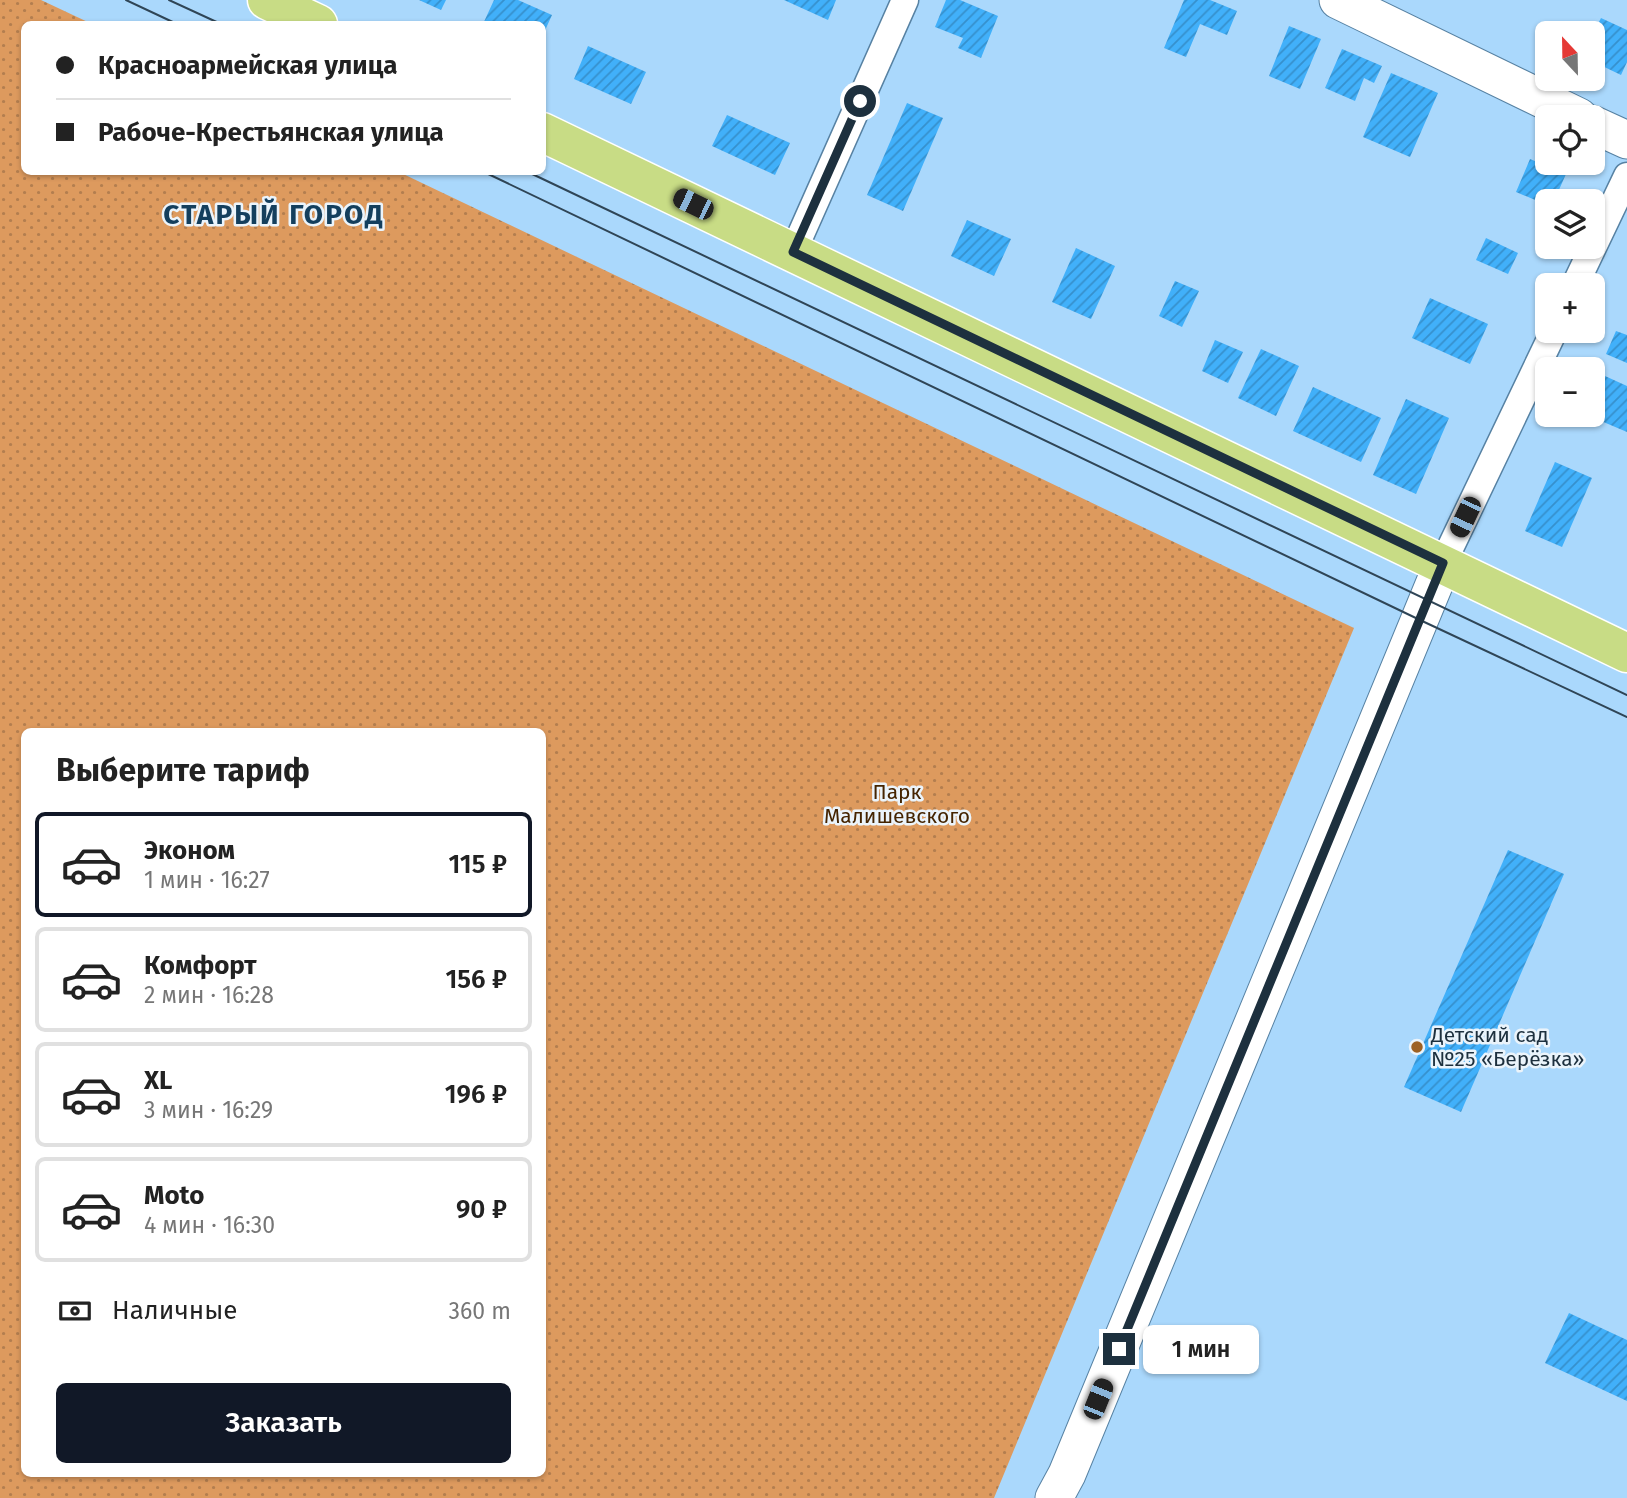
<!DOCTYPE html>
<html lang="ru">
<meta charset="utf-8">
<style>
body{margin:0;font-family:"Fira Sans",sans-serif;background:#f2f2f2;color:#222;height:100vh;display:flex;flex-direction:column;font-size:26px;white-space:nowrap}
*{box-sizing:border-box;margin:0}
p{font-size:23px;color:#767676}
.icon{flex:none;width:38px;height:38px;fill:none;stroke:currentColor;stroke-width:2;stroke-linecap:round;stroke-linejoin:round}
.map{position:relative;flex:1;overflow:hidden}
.details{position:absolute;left:21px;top:728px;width:525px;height:749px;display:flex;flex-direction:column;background:#fff;border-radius:10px;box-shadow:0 2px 5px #0004}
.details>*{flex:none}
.banner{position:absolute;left:21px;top:21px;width:525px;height:154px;border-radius:10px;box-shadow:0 2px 5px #0004;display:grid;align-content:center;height:154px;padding:0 35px;background:#fff}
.needle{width:46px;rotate:338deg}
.tools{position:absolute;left:1535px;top:21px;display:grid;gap:14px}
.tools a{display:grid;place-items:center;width:70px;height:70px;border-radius:10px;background:#fff;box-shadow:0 2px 5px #0004;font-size:35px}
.end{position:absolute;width:32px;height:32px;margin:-16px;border:9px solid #1d303e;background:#fff;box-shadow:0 0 0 4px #fff}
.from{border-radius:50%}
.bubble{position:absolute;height:49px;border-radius:10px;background:#fff;box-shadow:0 2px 5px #0004;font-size:23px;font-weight:600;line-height:49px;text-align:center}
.car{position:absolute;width:21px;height:42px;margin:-21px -10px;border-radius:9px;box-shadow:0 0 5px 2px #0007;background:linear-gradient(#222 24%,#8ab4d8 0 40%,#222 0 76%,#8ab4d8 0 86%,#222 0)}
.banner b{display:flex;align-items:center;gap:24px;height:66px;font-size:26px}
.banner b+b{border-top:2px solid #e0e0e0}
.banner i{width:18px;height:18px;background:#222}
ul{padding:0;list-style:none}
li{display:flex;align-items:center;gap:21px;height:105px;margin:0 14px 10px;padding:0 21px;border:4px solid #e0e0e0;border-radius:10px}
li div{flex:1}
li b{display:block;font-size:26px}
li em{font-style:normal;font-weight:600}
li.current{border-color:#111827}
li>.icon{width:63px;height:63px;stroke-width:1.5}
h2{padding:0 35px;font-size:32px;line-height:84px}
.pay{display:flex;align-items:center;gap:18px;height:77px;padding:0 35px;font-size:26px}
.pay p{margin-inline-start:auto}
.cta{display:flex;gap:14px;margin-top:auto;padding:14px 35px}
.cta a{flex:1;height:80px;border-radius:10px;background:#111827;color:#fff;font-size:28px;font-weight:600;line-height:80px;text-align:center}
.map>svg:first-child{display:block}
</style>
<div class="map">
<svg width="1627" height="1498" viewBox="0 0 1627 1498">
<defs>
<pattern id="grass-dots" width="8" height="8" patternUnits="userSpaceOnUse" patternTransform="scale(1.75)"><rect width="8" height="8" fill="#dd9a5e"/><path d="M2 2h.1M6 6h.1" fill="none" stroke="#b37e4f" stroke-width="1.8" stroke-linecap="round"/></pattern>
<pattern id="building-hatch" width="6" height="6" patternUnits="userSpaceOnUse" patternTransform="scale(1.75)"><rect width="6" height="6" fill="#41b0fa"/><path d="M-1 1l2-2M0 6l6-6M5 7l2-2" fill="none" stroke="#3690cc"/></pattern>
</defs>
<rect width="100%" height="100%" fill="#aad8fc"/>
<path fill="url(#grass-dots)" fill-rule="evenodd" d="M0 0H41L92 24H24V172H399L1354 628 994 1498H0ZM24 732H542V1474H24Z"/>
<g fill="url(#building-hatch)">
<polygon points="419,0 446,0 441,10"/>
<polygon points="494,0 518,0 552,15 542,37 542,24 483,24"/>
<polygon points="784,0 836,0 828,20"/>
<polygon points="946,0 960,0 998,16 981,58 958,48 963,38 935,27"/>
<polygon points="1184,0 1210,0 1237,11 1227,35 1200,24 1186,57 1164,48"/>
<polygon points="1601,18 1627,30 1627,62 1621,75 1592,61 1592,35"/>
<polygon points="1289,26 1321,39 1300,89 1269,76"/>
<polygon points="588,46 646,72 631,104 574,79"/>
<polygon points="1342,49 1382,66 1374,83 1364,78 1355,101 1325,88"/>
<polygon points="1391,73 1438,93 1410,157 1363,137"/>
<polygon points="907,103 943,118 903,211 867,195"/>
<polygon points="727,115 790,143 775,175 712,146"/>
<polygon points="1530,159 1566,174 1554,201 1547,201 1547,205 1516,192"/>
<polygon points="967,220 1011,239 994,276 951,256"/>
<polygon points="1486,238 1518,253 1508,274 1476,260"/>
<polygon points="1076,248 1115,266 1091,319 1052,302"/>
<polygon points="1175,281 1199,291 1182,327 1159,316"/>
<polygon points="1430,298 1488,324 1470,364 1412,338"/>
<polygon points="1616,331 1627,335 1627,363 1606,354"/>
<polygon points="1215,340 1243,352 1228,383 1202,371"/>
<polygon points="1261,349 1299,366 1276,416 1238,398"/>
<polygon points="1594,371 1627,386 1627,432 1594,418 1598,409 1592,407"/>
<polygon points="1313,387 1381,418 1361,462 1293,431"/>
<polygon points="1406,399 1449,418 1416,494 1373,475"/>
<polygon points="1555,462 1592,478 1562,547 1525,531"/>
<polygon points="1508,850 1564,874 1461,1112 1404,1087"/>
<polygon points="1569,1313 1627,1340 1627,1401 1545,1363"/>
</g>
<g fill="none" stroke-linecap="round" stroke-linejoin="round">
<defs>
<g id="street">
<polyline points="793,252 905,0"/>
<polyline points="1575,285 1627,176"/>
<polyline points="1443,563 1554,331"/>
</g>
<g id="secondary">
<polyline points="1338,0 1579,117"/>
<polyline points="1592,124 1627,140"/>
<polyline points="1054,1498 1067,1474 1443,563"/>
</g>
<g id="primary">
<polyline points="267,0 318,24"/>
<polyline points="542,132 1627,653"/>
</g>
</defs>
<use href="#street" stroke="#5782a3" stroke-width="29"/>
<use href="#secondary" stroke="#5782a3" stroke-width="39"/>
<use href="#primary" stroke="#fff" stroke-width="41"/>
<use href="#street" stroke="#fff" stroke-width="26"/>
<use href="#secondary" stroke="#fff" stroke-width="37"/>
<use href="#primary" stroke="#c8dc85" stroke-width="38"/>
<g stroke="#2f4556" stroke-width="2">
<polyline points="126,0 177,24"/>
<polyline points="169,0 221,24"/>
<polyline points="484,172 1420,620 1627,717"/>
<polyline points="528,172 1627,695"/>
</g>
</g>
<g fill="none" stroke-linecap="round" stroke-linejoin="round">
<polyline stroke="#1d303e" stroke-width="9" points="860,101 793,252 1443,563 1119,1349"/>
</g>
<circle fill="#9d6123" stroke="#ebf4fb" stroke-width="2.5" cx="1417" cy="1047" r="7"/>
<g text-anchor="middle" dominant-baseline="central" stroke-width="5" stroke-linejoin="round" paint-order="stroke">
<g font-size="21" fill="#452400" stroke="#ebf4fb">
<text x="897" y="792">Парк<tspan x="897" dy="24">Малишевского</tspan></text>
</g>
<g font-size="21" fill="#1d303e" stroke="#ebf4fb" text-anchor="start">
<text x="1431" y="1035">Детский сад<tspan x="1431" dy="24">№25 «Берёзка»</tspan></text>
</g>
<g font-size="28" font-weight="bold" letter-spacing="2" fill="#143f5d" stroke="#ebf4fb">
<text x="274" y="214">СТАРЫЙ ГОРОД</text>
</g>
</g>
</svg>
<div class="tools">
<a><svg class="needle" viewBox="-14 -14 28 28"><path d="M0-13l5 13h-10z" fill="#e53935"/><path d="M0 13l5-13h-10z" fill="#767676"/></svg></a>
<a><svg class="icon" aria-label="locate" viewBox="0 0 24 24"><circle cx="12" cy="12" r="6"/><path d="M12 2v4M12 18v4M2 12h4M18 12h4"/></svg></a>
<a><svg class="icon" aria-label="layers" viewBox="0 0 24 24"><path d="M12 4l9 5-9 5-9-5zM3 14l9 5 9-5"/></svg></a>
<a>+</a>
<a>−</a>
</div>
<i class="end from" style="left:860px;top:101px"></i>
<i class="end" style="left:1119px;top:1349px"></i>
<div class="bubble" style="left:1143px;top:1325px;width:116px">1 мин</div>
<i class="car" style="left:693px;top:204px;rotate:296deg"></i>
<i class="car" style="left:1465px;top:517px;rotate:205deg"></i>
<i class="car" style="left:1098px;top:1399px;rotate:22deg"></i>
<div class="banner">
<b><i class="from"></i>Красноармейская улица</b>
<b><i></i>Рабоче-Крестьянская улица</b>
</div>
<section class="details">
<h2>Выберите тариф</h2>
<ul>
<li class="current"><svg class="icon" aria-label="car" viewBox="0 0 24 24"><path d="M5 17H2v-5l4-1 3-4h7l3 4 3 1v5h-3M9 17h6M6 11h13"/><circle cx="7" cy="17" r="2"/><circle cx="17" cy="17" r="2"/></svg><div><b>Эконом</b><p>1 мин · 16:27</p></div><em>115 ₽</em></li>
<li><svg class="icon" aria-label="car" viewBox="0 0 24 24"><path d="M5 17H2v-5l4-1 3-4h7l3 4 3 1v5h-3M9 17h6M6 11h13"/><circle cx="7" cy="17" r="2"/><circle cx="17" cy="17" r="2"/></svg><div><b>Комфорт</b><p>2 мин · 16:28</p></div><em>156 ₽</em></li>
<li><svg class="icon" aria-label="car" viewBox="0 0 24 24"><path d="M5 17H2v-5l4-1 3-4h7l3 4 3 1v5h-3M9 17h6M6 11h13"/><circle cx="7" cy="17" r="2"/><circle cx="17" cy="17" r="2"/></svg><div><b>XL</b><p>3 мин · 16:29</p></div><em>196 ₽</em></li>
<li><svg class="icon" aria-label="car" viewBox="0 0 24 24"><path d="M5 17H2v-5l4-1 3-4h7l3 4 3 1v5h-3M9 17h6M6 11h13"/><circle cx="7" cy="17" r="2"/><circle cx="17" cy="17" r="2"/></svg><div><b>Moto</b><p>4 мин · 16:30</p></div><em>90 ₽</em></li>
</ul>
<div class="pay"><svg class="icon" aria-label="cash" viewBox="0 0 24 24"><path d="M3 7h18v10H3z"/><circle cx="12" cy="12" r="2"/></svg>Наличные<p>360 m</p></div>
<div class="cta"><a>Заказать</a></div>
</section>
</div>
